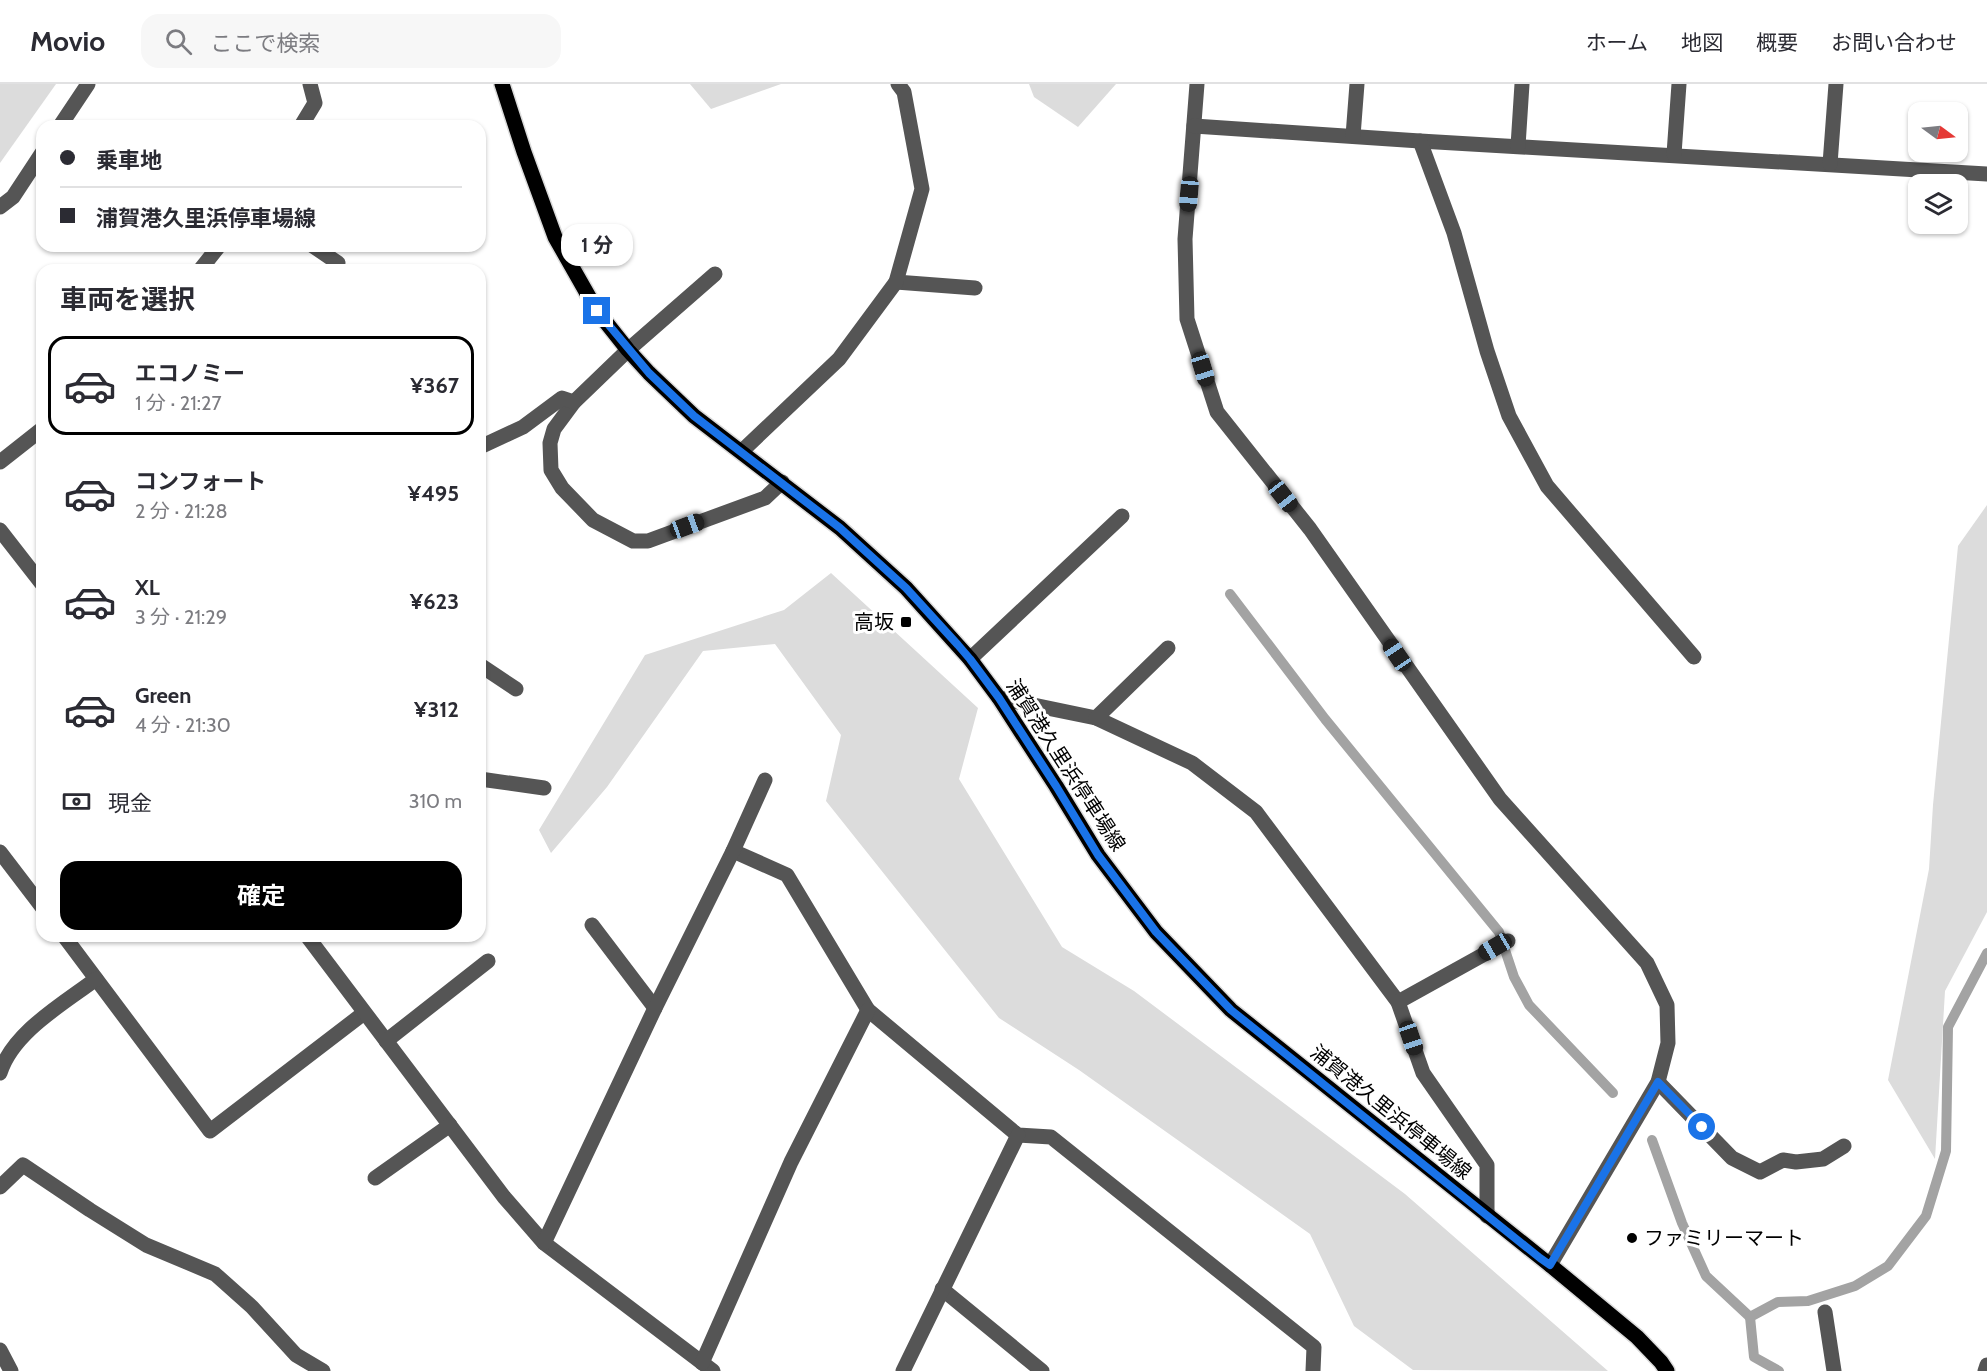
<!DOCTYPE html>
<html lang="ja">
<meta charset="utf-8">
<style>
body{margin:0;font-family:Cabin,"Noto Sans JP",sans-serif;background:#f7f7f7;color:#2b2b33;height:100vh;display:flex;flex-direction:column;font-size:22px;white-space:nowrap}
*{box-sizing:border-box;margin:0}
p{font-size:20px;color:#7c7c81}
.icon{flex:none;width:33px;height:33px;fill:none;stroke:currentColor;stroke-width:2;stroke-linecap:round;stroke-linejoin:round}
.map{position:relative;flex:1;overflow:hidden}
.panel{position:absolute;left:36px;top:180px;width:450px;height:678px;display:flex;flex-direction:column;background:#fff;border-radius:18px;box-shadow:0 2px 4px #0004}
.panel>*{flex:none}
.guide{position:absolute;left:36px;top:36px;width:450px;height:132px;border-radius:18px;box-shadow:0 2px 4px #0004;display:grid;align-content:center;height:132px;padding:0 24px;background:#fff}
.needle{width:39px;rotate:105deg}
.fabs{position:absolute;left:1908px;top:18px;display:grid;gap:12px}
.fabs a{display:grid;place-items:center;width:60px;height:60px;border-radius:12px;background:#fff;box-shadow:0 2px 4px #0004;font-size:30px}
.end{position:absolute;width:27px;height:27px;margin:-14px;border:8px solid #1a73e8;background:#fff;box-shadow:0 0 0 3px #fff}
.from{border-radius:50%}
.bubble{position:absolute;height:42px;border-radius:18px;background:#fff;box-shadow:0 2px 4px #0004;font-size:20px;font-weight:700;line-height:42px;text-align:center}
.car{position:absolute;width:18px;height:36px;margin:-18px -9px;border-radius:8px;box-shadow:0 0 4px 2px #0007;background:linear-gradient(#222 24%,#8ab4d8 0 40%,#222 0 76%,#8ab4d8 0 86%,#222 0)}
.guide b{display:flex;align-items:center;gap:21px;height:57px;font-size:22px}
.guide b+b{border-top:2px solid #e1e1e2}
.guide i{width:15px;height:15px;background:#2b2b33}
ul{padding:0;list-style:none}
li{display:flex;align-items:center;gap:18px;height:99px;margin:0 12px 9px;padding:0 12px;border:3px solid transparent;border-radius:18px}
li div{flex:1}
li b{display:block;font-size:22px}
li em{font-style:normal;font-weight:700}
li.on{border-color:#000}
li>.icon{width:54px;height:54px;stroke-width:1.5}
h2{padding:0 24px;font-size:27px;line-height:72px}
.pay{display:flex;align-items:center;gap:15px;height:66px;padding:0 24px;font-size:22px}
.pay p{margin-inline-start:auto}
.button{display:flex;gap:12px;margin-top:auto;padding:12px 24px}
.button a{flex:1;height:69px;border-radius:18px;background:#000;color:#fff;font-size:24px;font-weight:700;line-height:69px;text-align:center}
header{display:flex;align-items:center;gap:36px;box-sizing:border-box;height:84px;padding:0 30px;background:#fff;border-bottom:2px solid #e1e1e2}
header strong{font-size:28px}
nav{display:flex;gap:33px;margin-inline-start:auto;font-size:21px}
.search{width:420px;height:54px;background:#f7f7f7;display:flex;align-items:center;gap:15px;box-sizing:border-box;padding:0 21px;border-radius:18px;color:#7c7c81;font-size:22px}
.map>svg:first-child{display:block}
</style>
<header>
<strong>Movio</strong>
<div class="search"><svg class="icon" aria-label="search" viewBox="0 0 24 24"><circle cx="10" cy="10" r="6"/><path d="M15 15l6 6"/></svg>ここで検索</div>
<nav><a>ホーム</a><a>地図</a><a>概要</a><a>お問い合わせ</a></nav>
</header>
<div class="map">
<svg width="1987" height="1287" viewBox="0 0 1987 1287">
<rect width="100%" height="100%" fill="#fff"/>
<g fill="#dcdcdc">
<polygon points="0,0 56,0 0,79"/>
<polygon points="690,0 781,0 711,25"/>
<polygon points="1029,0 1116,0 1078,43 1034,13"/>
<polygon points="1987,421 1987,828 1945,907 1935,1075 1888,996 1929,785 1933,721 1958,462"/>
<polygon points="831,489 978,624 959,695 1062,863 1134,907 1405,1110 1608,1287 1413,1286 1354,1242 1310,1150 1079,986 999,934 826,717 841,651 775,560 703,567 607,703 551,769 539,746 645,571 784,526"/>
</g>
<g fill="none" stroke-linecap="round" stroke-linejoin="round">
<g stroke="#a3a3a3" stroke-width="10">
<polyline points="1230,510 1325,635 1499,848 1514,893 1529,921 1613,1009"/>
<polyline points="1652,1056 1682,1139 1706,1192 1750,1233"/>
<polyline points="1779,1287 1754,1273 1750,1233 1778,1218 1808,1217 1855,1202 1888,1182 1926,1132 1946,1067 1948,943 1987,869"/>
</g>
<defs>
<polyline id="major" points="502,0 524,68 555,153 597,227 628,266 649,289 694,332 840,444 906,504 970,575 999,614 1056,702 1098,771 1156,848 1231,926 1550,1181 1637,1253 1661,1278 1667,1287"/>
</defs>
<use href="#major" stroke="#dbdbdb" stroke-width="18"/>
<g stroke="#555" stroke-width="15">
<polyline points="1197,0 1185,155 1187,235 1217,328 1310,445 1500,715 1647,879 1667,921 1668,959 1658,998 1550,1181"/>
<polyline points="60,42 88,0"/>
<polyline points="301,42 315,19 310,0"/>
<polyline points="1194,42 1420,57 1987,90"/>
<polyline points="1353,52 1357,0"/>
<polyline points="1420,57 1454,149 1487,267 1509,332 1547,402 1694,573"/>
<polyline points="1518,62 1522,0"/>
<polyline points="1674,70 1679,0"/>
<polyline points="1830,80 1836,0"/>
<polyline points="0,123 13,113 42,69"/>
<polyline points="313,162 338,179"/>
<polyline points="200,186 219,162"/>
<polyline points="715,190 628,266 574,318 554,345 550,359 551,386 562,404 593,436 633,457 648,457 765,414 782,398"/>
<polyline points="896,198 975,204"/>
<polyline points="480,363 523,343 562,314 574,318"/>
<polyline points="742,367 839,275 896,198 922,105 904,8 898,0"/>
<polyline points="0,378 42,345"/>
<polyline points="0,446 42,500"/>
<polyline points="970,575 1122,432"/>
<polyline points="480,581 516,605"/>
<polyline points="999,614 1096,634 1192,679 1256,728 1398,918 1423,989 1487,1081 1487,1132"/>
<polyline points="1096,634 1168,564"/>
<polyline points="480,695 544,704"/>
<polyline points="733,767 787,791 868,926 1014,1048 1018,1051 1051,1053 1314,1263 1313,1287"/>
<polyline points="0,768 42,823"/>
<polyline points="592,841 655,924"/>
<polyline points="64,852 210,1047 364,929"/>
<polyline points="307,852 504,1113 544,1159 713,1287"/>
<polyline points="1398,918 1508,857"/>
<polyline points="386,957 488,877"/>
<path d="M0 989C13 948 63 920 96 895"/>
<polyline points="1658,998 1732,1074 1760,1088 1783,1076 1796,1078 1823,1075 1844,1062"/>
<polyline points="375,1094 450,1041"/>
<polyline points="0,1103 23,1081 90,1126 146,1161 215,1190 252,1223 296,1271 323,1287"/>
<polyline points="544,1159 655,924 733,767 765,696"/>
<polyline points="942,1205 1042,1287"/>
<polyline points="1825,1228 1834,1287"/>
<polyline points="0,1266 11,1287"/>
<polyline points="702,1279 791,1078 868,926"/>
<polyline points="903,1287 1018,1051"/>
<polyline points="1985,1287 1987,1281"/>
</g>
<use href="#major" stroke="#000" stroke-width="15"/>
</g>
<g fill="none" stroke-linecap="round" stroke-linejoin="round">
<polyline stroke="#1a73e8" stroke-width="8" points="597,227 649,289 694,332 840,444 906,504 958,561 970,575 999,614 1056,702 1098,771 1156,848 1231,926 1540,1174 1550,1181 1658,998 1702,1043"/>
</g>
<g fill="#000" stroke="#fff" stroke-width="2">
<rect x="900" y="532" width="12" height="12" rx="3"/>
<circle cx="1632" cy="1154" r="6"/>
</g>
<g text-anchor="middle" dominant-baseline="central" stroke-width="6" stroke-linejoin="round" paint-order="stroke">
<g font-size="20" fill="#000" stroke="#fff" text-anchor="end">
<text x="894" y="538">高坂</text>
<text x="1644" y="1154" text-anchor="start">ファミリーマート</text>
</g>
<g font-size="20" fill="#000" stroke="#fff">
<text transform="translate(1066 681) rotate(57)">浦賀港久里浜停車場線</text>
<text transform="translate(1391 1028) rotate(39)">浦賀港久里浜停車場線</text>
</g>
</g>
</svg>
<div class="fabs">
<a><svg class="needle" viewBox="-14 -14 28 28"><path d="M0-13l5 13h-10z" fill="#e53935"/><path d="M0 13l5-13h-10z" fill="#7c7c81"/></svg></a>
<a><svg class="icon" aria-label="layers" viewBox="0 0 24 24"><path d="M12 4l9 5-9 5-9-5zM3 14l9 5 9-5"/></svg></a>
</div>
<i class="end from" style="left:1702px;top:1043px"></i>
<i class="end" style="left:597px;top:227px"></i>
<div class="bubble" style="left:561px;top:140px;width:72px">1 分</div>
<i class="car" style="left:1189px;top:110px;rotate:185deg"></i>
<i class="car" style="left:1203px;top:285px;rotate:163deg"></i>
<i class="car" style="left:1283px;top:412px;rotate:142deg"></i>
<i class="car" style="left:687px;top:442px;rotate:70deg"></i>
<i class="car" style="left:1397px;top:571px;rotate:326deg"></i>
<i class="car" style="left:1495px;top:863px;rotate:240deg"></i>
<i class="car" style="left:1411px;top:954px;rotate:161deg"></i>
<div class="guide">
<b><i class="from"></i>乗車地</b>
<b><i></i>浦賀港久里浜停車場線</b>
</div>
<section class="panel">
<h2>車両を選択</h2>
<ul>
<li class="on"><svg class="icon" aria-label="car" viewBox="0 0 24 24"><path d="M5 17H2v-5l4-1 3-4h7l3 4 3 1v5h-3M9 17h6M6 11h13"/><circle cx="7" cy="17" r="2"/><circle cx="17" cy="17" r="2"/></svg><div><b>エコノミー</b><p>1 分 · 21:27</p></div><em>¥367</em></li>
<li><svg class="icon" aria-label="car" viewBox="0 0 24 24"><path d="M5 17H2v-5l4-1 3-4h7l3 4 3 1v5h-3M9 17h6M6 11h13"/><circle cx="7" cy="17" r="2"/><circle cx="17" cy="17" r="2"/></svg><div><b>コンフォート</b><p>2 分 · 21:28</p></div><em>¥495</em></li>
<li><svg class="icon" aria-label="car" viewBox="0 0 24 24"><path d="M5 17H2v-5l4-1 3-4h7l3 4 3 1v5h-3M9 17h6M6 11h13"/><circle cx="7" cy="17" r="2"/><circle cx="17" cy="17" r="2"/></svg><div><b>XL</b><p>3 分 · 21:29</p></div><em>¥623</em></li>
<li><svg class="icon" aria-label="car" viewBox="0 0 24 24"><path d="M5 17H2v-5l4-1 3-4h7l3 4 3 1v5h-3M9 17h6M6 11h13"/><circle cx="7" cy="17" r="2"/><circle cx="17" cy="17" r="2"/></svg><div><b>Green</b><p>4 分 · 21:30</p></div><em>¥312</em></li>
</ul>
<div class="pay"><svg class="icon" aria-label="cash" viewBox="0 0 24 24"><path d="M3 7h18v10H3z"/><circle cx="12" cy="12" r="2"/></svg>現金<p>310 m</p></div>
<div class="button"><a>確定</a></div>
</section>
</div>
